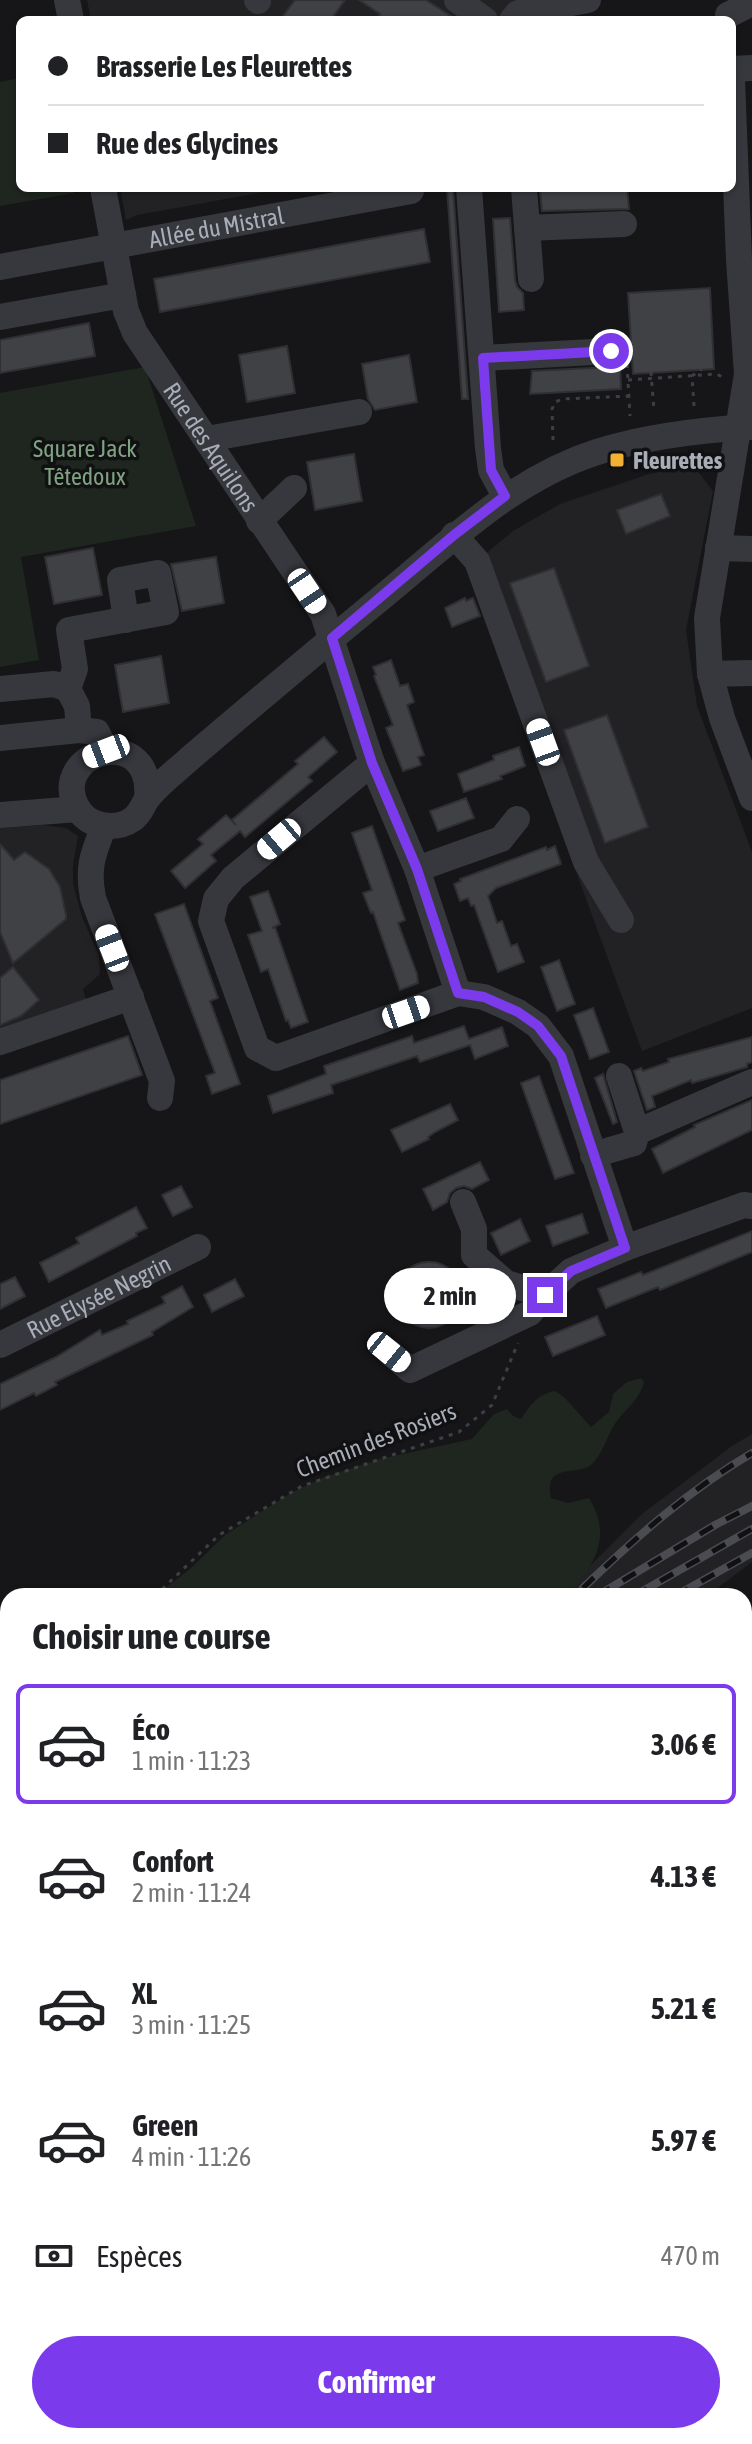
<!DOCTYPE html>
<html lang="fr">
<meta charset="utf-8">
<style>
body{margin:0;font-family:"Asap Condensed",sans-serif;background:#f2f2f2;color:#202124;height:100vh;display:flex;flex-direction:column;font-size:30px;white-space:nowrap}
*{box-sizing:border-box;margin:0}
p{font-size:26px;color:#757577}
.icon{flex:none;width:44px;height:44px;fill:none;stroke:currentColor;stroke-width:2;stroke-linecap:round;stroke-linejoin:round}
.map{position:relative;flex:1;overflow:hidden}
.side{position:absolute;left:0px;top:1588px;width:752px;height:856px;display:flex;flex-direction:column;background:#fff;border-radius:24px 24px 0 0;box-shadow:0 2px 6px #0004}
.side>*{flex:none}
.guide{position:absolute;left:16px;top:16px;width:720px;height:176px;border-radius:12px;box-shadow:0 2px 6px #0004;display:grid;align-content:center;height:176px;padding:0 32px;background:#fff}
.end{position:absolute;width:36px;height:36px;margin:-18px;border:10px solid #7c3aed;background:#fff;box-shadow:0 0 0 4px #fff}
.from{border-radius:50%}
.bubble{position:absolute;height:56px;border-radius:28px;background:#fff;box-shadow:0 2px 6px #0004;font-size:26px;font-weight:700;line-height:56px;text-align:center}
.car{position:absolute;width:24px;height:48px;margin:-24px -12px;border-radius:10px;box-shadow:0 0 6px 2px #0007;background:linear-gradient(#fff 24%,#345 0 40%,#fff 0 76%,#345 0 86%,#fff 0)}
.guide b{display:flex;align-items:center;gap:28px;height:76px;font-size:30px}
.guide b+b{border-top:2px solid #e0e0e0}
.guide i{width:20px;height:20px;background:#202124}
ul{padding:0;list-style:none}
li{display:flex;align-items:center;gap:24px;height:120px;margin:0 16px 12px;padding:0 16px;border:4px solid transparent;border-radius:12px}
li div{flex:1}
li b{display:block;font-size:30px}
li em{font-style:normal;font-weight:700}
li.selected{border-color:#7c3aed}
li>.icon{width:72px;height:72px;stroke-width:1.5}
h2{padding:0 32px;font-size:36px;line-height:96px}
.pay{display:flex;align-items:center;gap:20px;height:88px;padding:0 32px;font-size:30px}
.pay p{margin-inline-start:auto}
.primary-button{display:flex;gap:16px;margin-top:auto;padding:16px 32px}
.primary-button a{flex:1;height:92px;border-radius:48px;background:#7c3aed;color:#fff;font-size:32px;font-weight:700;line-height:92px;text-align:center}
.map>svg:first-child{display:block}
</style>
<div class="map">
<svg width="752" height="2444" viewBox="0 0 752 2444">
<rect width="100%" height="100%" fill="#161618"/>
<g fill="#222225">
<polygon points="87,0 551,0 555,20 91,20"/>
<polygon points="120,188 287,188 137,215 126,220"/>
<polygon points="692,464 713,491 686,630 697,706 752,852 752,1008 642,1051 536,763 477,561 513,531 560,504 649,474"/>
<polygon points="43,825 66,828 78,836 73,865 73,884 82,917 99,955 100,974 83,989 93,1024 0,1056 0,828"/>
<polygon points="752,1434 752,1562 707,1596 560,1596 642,1514 732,1446"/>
<polygon points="8,1933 8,2024 0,2029 0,1937"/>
<polygon points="8,2388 8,2436 81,2436 83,2444 0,2444 0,2390"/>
</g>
<g fill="#1e261f">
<polygon points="20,78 20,188 73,188 74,193 0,206 0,82"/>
<polygon points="145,367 196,526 21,557 39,660 0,667 0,393"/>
<path d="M641 1378 644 1382C639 1402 623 1410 613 1427 606 1439 602 1455 591 1465 577 1476 543 1462 551 1498L568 1503 589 1498C613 1538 594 1562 570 1596H155L190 1569 225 1535 291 1493 322 1478 380 1459 472 1439 494 1414 507 1409 513 1416 521 1419C530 1405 538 1394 555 1391L564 1397 591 1427 609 1412 613 1394 627 1382Z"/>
<polygon points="3,1605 8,1605 8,1836 0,1841 0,1608"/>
<polygon points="752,1675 752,1794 744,1772 744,1682"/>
</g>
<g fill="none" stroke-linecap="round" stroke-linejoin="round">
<g stroke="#2c353c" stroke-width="32">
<polyline points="744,2162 752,2157"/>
<polyline points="0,2384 8,2382"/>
</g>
</g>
<g fill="#404145" stroke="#303034" stroke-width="2">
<polygon points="295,0 345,0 331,20 280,20"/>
<polygon points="359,0 426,0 457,20 376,20 380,14"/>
<polygon points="447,188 453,188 468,399 462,399"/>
<polygon points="589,188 627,188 629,209 542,211 540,191"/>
<polygon points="510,218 515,280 517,287 523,293 524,310 499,312 493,219"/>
<polygon points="424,229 430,262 160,312 154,279"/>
<polygon points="710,288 714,369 633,374 628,293"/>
<polygon points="89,323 95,356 0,373 0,340"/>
<polygon points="287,346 295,393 247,402 239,355"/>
<polygon points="409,355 417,402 375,410 368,399 362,364"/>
<polygon points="620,364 621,389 530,394 532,371 612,367"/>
<polygon points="354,454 362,501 315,510 307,462"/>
<polygon points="661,494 670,516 626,534 617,510"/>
<polygon points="93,548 102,595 54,604 45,557"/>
<polygon points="216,557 224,603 182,611 171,564"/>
<polygon points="554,568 589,666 546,682 510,583"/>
<polygon points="465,598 466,601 473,598 480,616 452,627 445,608"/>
<polygon points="161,656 169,703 123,712 115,665"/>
<polygon points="391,660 400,686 408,684 414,702 407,705 424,755 418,757 421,765 403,771 386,728 393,725 374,676 376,675 373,667"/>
<polygon points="607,715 648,827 605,843 564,730"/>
<polygon points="324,737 337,752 308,777 312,781 245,837 240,831 211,855 216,861 185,888 171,871 203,844 198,839 226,815 236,825 232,820 298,764 295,761"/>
<polygon points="519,747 525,766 500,776 502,779 464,792 458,774 494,760 493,756"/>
<polygon points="466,798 474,818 438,831 430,811"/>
<polygon points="372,826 405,920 398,923 417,974 418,983 400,990 373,912 371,913 363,893 372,890 352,833"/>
<polygon points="0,844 14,860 25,852 49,869 60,887 66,915 66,919 13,963 0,932"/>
<polygon points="555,846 561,864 496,888 488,896 497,923 502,921 511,946 517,944 524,962 498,972 474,905 471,906 468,898 460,901 454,884 461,881 460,879 495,866 546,847 547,850"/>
<polygon points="268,891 280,924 272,928 275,927 308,1022 291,1028 288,1020 286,1021 268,969 261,972 248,935 262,931 250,897"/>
<polygon points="184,904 218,998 210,1001 240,1084 212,1094 206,1076 215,1073 155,914"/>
<polygon points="559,960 575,1004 557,1011 541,967"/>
<polygon points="13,967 39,1000 21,1016 0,1025 0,978"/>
<polygon points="593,1008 609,1052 590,1059 574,1015"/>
<polygon points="464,1026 469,1039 502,1027 508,1046 475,1059 470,1045 420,1062 417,1056 331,1085 333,1093 273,1113 268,1096 326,1074 324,1066 412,1036 414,1043"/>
<polygon points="128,1036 142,1075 0,1124 0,1080"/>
<polygon points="752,1037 752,1062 747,1064 747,1067 692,1083 691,1080 652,1096 655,1107 647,1110 634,1071 641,1068 643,1071 669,1062 668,1059"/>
<polygon points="603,1074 617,1122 613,1124 595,1078"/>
<polygon points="539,1076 574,1173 555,1179 521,1083"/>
<polygon points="752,1100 752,1130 663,1173 652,1149 695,1127 694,1125"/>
<polygon points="450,1104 458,1120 435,1132 428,1137 429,1139 402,1152 391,1130"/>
<polygon points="480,1162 489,1180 472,1189 464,1186 456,1188 450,1193 447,1202 433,1210 423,1189"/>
<polygon points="181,1186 192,1207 173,1216 162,1195"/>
<polygon points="136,1207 147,1228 136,1233 137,1236 49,1282 40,1263 79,1243 76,1238"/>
<polygon points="582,1214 588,1233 553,1246 546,1226"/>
<polygon points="520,1219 530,1241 501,1255 491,1233"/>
<polygon points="752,1231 752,1252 660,1290 658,1287 606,1308 598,1289 641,1272 643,1275"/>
<circle cx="429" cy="1295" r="33"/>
<polygon points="15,1277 25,1296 0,1309 0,1284"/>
<polygon points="235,1279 244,1296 212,1312 204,1295"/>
<polygon points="182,1286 193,1307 152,1332 153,1335 55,1382 57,1385 36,1396 34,1393 0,1410 0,1384 56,1357 100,1330 102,1335 128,1324 127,1321 165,1303 162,1297"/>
<polygon points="597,1316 605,1335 553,1356 545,1337"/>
</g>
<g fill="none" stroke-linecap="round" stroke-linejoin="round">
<g stroke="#3d3f44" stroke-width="3" stroke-dasharray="4 6" stroke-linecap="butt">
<polyline points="627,364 630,416"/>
<polyline points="651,372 654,411"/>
<polyline points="628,380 716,374 725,378"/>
<polyline points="694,406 692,376 702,369"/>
<polyline points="553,440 552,409 555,402 563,399 629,396"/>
<polyline points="155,1596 219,1535 302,1486 459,1432 492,1405 518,1343"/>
<polyline points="0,1645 8,1665"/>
<polyline points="0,1748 8,1743"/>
<polyline points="0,1945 8,1940"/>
<polyline points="0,2009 8,2004"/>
</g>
<g stroke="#37383d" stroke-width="26">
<polyline points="67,0 71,20"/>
<polyline points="257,0 258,1"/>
<polyline points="457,0 485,20"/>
<polyline points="728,15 752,3"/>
<polyline points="512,20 518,13 588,0"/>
<polyline points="732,69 752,68"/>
<polyline points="732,80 739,260 747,374 707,618 710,674 722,718 752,798"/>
<path id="s1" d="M103 188 126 311 135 333 323 614 372 763 417 869 458 993"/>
<polyline points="469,188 488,448 491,470 505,496"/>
<polyline points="524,188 531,279"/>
<polyline points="527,228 624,224"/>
<path id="s2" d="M0 267 411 191"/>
<polyline points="0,317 123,295"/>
<polyline points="483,358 611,351"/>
<polyline points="207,439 359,412"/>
<polyline points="259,521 294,488"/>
<polyline points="454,535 477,561 586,862 621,920"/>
<polyline points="718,548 752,549"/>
<polyline points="710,674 752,673"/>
<polyline points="0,689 54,684 68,689 77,706 79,730"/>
<polyline points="68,689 75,669 69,630 166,612 158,573 120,580 126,620"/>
<polyline points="0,738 79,730 97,732 106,751"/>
<polyline points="372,763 233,878 216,899 211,921 257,1048 276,1058 458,993 484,997 518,1012 538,1026 561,1056 625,1248"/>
<path d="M147 799C154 720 45 752 78 809 89 827 116 831 133 819 141 813 142 806 147 799 158 784 175 772 188 760 256 702 324 645 392 589 456 536 516 478 597 452 647 436 700 430 752 427"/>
<polyline points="0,815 78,809"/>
<path d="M104 826C93 854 87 867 93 898L162 1081 160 1098"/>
<polyline points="417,869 501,839 517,819"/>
<polyline points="0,1042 131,997"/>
<polyline points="637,1132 752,1082"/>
<polyline points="593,1155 634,1143 637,1132 619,1076"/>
<polyline points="463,1202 474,1229 474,1255 506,1283 545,1295"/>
<path id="s3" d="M0 1345 198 1247"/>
<polyline points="389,1352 410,1370 530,1313 545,1295 571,1271 625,1248 744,1205 752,1206"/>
<polyline points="744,1698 752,1692"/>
<polyline points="744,1723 752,1741"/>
<polyline points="744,1845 752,1839"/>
<polyline points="744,2115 752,2111"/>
<polyline points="0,2274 8,2271"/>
</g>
<g stroke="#53555c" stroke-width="32">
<polyline points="744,2316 752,2308"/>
<polyline points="585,2444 598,2436"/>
</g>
<defs>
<g id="rail">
<path d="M583 1588C635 1538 689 1490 752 1453"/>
<polyline points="597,1596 715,1525 752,1506"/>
<polyline points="634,1596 752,1529"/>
<polyline points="675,1596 752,1553"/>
<polyline points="0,1959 8,1954"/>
<polyline points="0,1987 8,1982"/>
<polyline points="392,2436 396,2444"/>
</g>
</defs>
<use href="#rail" stroke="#4a4c52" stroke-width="8"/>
<use href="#rail" stroke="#111113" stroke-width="5" stroke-dasharray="15" stroke-linecap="butt"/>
</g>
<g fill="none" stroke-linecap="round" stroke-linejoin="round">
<polyline stroke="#7c3aed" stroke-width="10" points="545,1295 571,1271 625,1248 561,1056 538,1026 518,1012 484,997 458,993 417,869 372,763 332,638 454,535 505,496 491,470 483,358 611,351"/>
</g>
<rect fill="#f2b134" stroke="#111113" stroke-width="3" x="609" y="452" width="16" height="16" rx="4"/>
<g text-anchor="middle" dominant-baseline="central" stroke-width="7" stroke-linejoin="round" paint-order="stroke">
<g font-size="24" fill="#a8adb8" stroke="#111113">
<text stroke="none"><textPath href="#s2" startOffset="220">Allée du Mistral</textPath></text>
<text stroke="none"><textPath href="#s1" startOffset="286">Rue des Aquilons</textPath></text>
<text stroke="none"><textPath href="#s3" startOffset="110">Rue Elysée Negrin</textPath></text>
<text transform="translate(376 1440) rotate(-21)">Chemin des Rosiers</text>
</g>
<g font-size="24" fill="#7fa381" stroke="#111113">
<text x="85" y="448">Square Jack<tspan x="85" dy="28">Têtedoux</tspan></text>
</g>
<g font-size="24" font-weight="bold" fill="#a8adb8" stroke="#111113" text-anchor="start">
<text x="633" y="460">Fleurettes</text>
</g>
</g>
</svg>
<i class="end from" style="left:611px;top:351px"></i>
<i class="end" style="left:545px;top:1295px"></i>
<div class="bubble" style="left:384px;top:1268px;width:132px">2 min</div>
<i class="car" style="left:307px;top:591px;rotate:146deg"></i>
<i class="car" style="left:543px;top:742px;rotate:340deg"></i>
<i class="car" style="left:106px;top:751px;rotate:249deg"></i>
<i class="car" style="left:279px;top:839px;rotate:230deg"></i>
<i class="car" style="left:112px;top:948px;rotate:339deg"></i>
<i class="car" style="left:406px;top:1012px;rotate:71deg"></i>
<i class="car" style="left:389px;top:1352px;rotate:129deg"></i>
<div class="guide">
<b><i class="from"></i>Brasserie Les Fleurettes</b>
<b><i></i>Rue des Glycines</b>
</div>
<section class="side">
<h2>Choisir une course</h2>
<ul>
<li class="selected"><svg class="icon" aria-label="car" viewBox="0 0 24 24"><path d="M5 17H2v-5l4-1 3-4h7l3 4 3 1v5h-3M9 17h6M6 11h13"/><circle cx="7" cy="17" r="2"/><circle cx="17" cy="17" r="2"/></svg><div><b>Éco</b><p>1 min · 11:23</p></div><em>3.06 €</em></li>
<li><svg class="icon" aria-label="car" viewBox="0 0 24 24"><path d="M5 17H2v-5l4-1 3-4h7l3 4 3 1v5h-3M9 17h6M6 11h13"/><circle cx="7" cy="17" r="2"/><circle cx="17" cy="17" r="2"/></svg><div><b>Confort</b><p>2 min · 11:24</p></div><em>4.13 €</em></li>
<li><svg class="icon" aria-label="car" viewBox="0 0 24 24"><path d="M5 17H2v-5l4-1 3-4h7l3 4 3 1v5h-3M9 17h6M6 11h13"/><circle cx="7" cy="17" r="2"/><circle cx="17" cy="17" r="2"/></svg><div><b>XL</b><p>3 min · 11:25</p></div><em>5.21 €</em></li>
<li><svg class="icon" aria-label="car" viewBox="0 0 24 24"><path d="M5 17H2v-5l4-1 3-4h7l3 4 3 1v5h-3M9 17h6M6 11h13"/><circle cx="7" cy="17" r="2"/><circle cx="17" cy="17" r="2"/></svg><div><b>Green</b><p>4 min · 11:26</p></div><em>5.97 €</em></li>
</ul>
<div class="pay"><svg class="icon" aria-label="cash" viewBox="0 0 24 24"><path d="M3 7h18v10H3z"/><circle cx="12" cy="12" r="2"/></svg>Espèces<p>470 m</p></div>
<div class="primary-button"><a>Confirmer</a></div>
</section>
</div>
